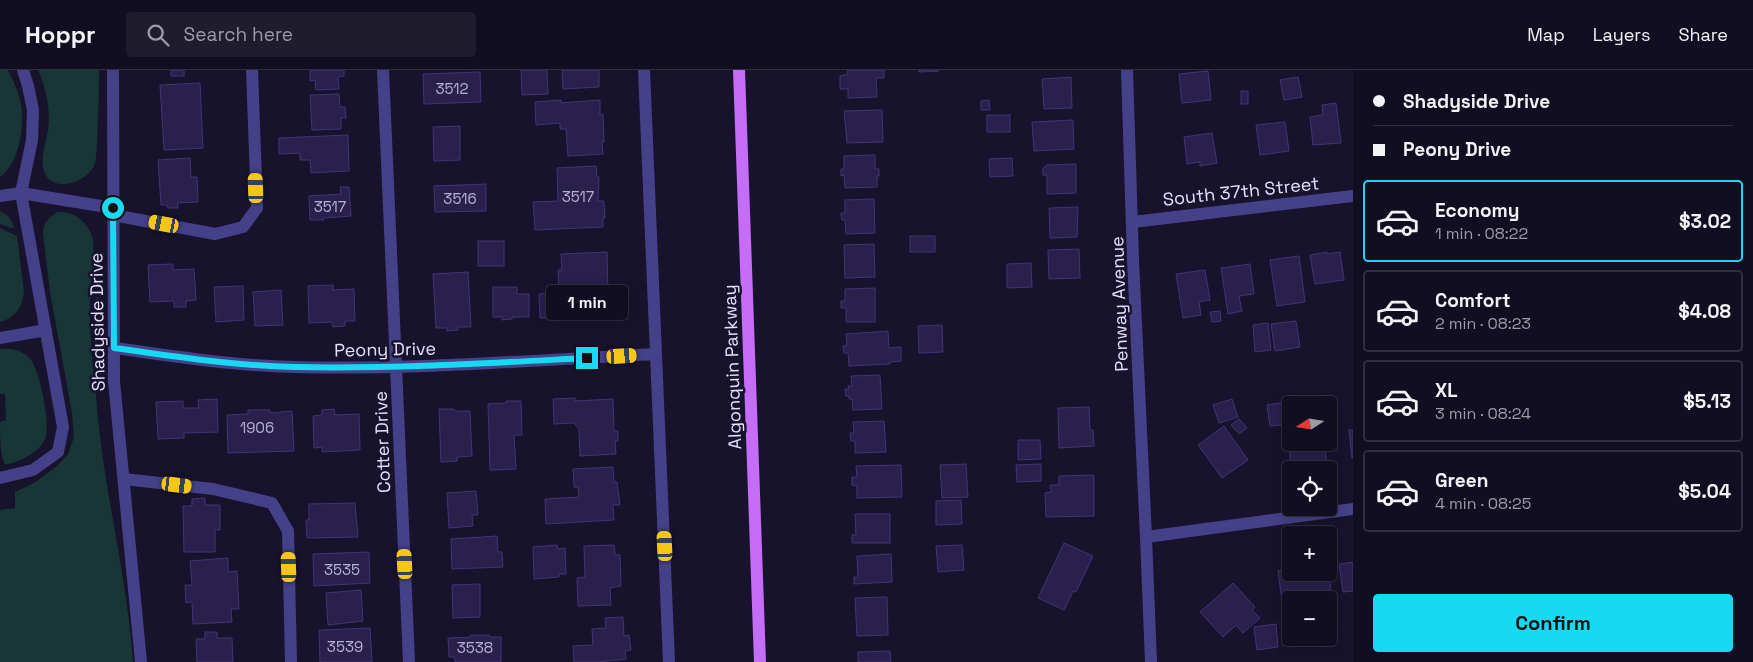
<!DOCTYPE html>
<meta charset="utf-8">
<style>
body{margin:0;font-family:"Space Grotesk",sans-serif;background:#1f1c2e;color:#f1f3f6;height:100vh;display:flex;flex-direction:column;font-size:19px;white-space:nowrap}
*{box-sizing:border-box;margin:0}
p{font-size:16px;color:#9c9ca5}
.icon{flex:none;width:28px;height:28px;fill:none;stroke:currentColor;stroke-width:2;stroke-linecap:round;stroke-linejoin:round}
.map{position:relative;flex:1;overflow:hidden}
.sheet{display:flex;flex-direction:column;background:#120e21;width:400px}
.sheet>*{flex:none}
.hud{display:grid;align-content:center;height:110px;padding:0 20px;background:#120e21}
.needle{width:32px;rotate:258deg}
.fabs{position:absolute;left:1282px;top:326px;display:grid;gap:10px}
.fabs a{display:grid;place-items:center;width:55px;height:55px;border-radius:5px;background:#120e21;box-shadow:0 2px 12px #0003,0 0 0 1px #312e3f;font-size:25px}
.end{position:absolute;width:22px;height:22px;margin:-11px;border:6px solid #17daf2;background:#111;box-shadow:0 0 0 2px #111}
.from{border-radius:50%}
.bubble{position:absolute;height:35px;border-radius:5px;background:#120e21;box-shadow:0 2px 12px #0003,0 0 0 1px #312e3f;font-size:16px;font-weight:700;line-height:35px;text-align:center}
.car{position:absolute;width:15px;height:30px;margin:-15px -8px;border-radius:6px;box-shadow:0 0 4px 1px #0007;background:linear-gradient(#f5c518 24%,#345 0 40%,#f5c518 0 76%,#345 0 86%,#f5c518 0)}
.hud b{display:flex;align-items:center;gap:18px;height:48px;font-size:19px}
.hud b+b{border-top:1px solid #312e3f}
.hud i{width:12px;height:12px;background:#f1f3f6}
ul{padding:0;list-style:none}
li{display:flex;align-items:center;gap:15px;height:82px;margin:0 10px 8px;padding:0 10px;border:2px solid #312e3f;border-radius:5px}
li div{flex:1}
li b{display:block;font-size:19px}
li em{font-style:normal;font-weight:700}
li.active{border-color:#17daf2}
li>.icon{width:45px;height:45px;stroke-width:1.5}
.primary-button{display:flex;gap:10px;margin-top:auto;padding:10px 20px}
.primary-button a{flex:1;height:58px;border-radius:5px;background:#17daf2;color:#111;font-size:20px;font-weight:700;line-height:58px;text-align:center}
header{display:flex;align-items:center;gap:30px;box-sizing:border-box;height:70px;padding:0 25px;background:#120e21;border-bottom:1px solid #312e3f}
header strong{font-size:24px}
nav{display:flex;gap:28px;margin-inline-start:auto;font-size:18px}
.search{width:350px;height:45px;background:#1f1c2e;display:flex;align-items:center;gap:12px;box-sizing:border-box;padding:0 18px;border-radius:5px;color:#9c9ca5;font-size:19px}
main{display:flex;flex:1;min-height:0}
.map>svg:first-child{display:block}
</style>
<header>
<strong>Hoppr</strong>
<div class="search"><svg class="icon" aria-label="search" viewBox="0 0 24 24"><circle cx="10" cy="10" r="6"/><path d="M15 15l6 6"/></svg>Search here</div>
<nav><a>Map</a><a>Layers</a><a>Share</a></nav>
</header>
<main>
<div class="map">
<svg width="1353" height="592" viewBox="0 0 1353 592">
<rect width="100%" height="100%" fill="#18132c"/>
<g fill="#173635">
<path d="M0 0H8C13 11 19 22 21 34 25 54 19 95 0 107Z"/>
<path d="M38 0H99C99 24 98 49 97 73 96 80 97 90 94 96 84 115 49 124 43 98 41 86 46 72 48 60 51 40 46 18 38 0Z"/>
<polygon points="0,141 8,146 15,158 11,158 0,154"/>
<path d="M58 142C74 141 86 151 92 166 96 176 90 220 90 234 89 264 93 295 96 325 102 415 127 502 133 592H0V440L15 438V422L34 413 57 396 68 384 74 367 72 343 50 222 43 164C43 153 48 147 58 142Z"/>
<path d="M0 158 17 166 24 222C22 238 15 248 0 252Z"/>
<path d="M0 279C12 278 23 280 31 290 40 302 51 355 45 369 39 382 22 391 8 394H5C0 387 0 362 0 352L6 350 5 324H0Z"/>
</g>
<g fill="#2a204c" stroke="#423476">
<rect x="171" y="0" width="13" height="6"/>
<polygon points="310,0 344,0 344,6 338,7 339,19 316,20 315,10 310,11"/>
<polygon points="521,0 547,0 548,24 522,25"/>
<polygon points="562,0 599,0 599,17 563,19"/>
<polygon points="847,0 884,0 884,8 876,8 877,27 848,28 848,19 840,19 840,6 848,4"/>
<polygon points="919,0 939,0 939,1 919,2"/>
<polygon points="1208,1 1211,30 1182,33 1179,4"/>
<polygon points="480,2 481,32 424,34 423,4"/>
<polygon points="1071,7 1072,38 1044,39 1042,9"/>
<polygon points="1298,7 1302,27 1284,30 1280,10"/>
<polygon points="200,13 203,78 164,80 160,15"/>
<rect x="1241" y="21" width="7" height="13"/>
<polygon points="339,24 340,37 345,37 346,48 341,48 341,59 312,60 310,25"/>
<polygon points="561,30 561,33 600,30 600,45 603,44 604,72 602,72 603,84 568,86 566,59 560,59 560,53 536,55 535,32"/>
<polygon points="989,30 990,40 981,40 981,31"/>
<polygon points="1336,33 1341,73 1313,75 1310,47 1323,45 1322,35"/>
<polygon points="882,40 883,72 847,73 844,41"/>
<rect x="987" y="45" width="23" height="17"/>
<polygon points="1073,50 1074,79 1034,81 1032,52"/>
<polygon points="1285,52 1289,81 1260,85 1256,55"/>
<polygon points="460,56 460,90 434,91 433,57"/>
<polygon points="1212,63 1217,93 1200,96 1200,92 1187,94 1184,67"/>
<polygon points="348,65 349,101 311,103 310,90 300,90 300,83 279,84 279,68"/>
<polygon points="875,85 875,99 879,99 879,106 877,106 877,117 845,118 844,105 841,106 841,99 844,99 844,86"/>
<polygon points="190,88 191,107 197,107 198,132 177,133 178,138 168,138 167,135 161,135 158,90"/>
<polygon points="1012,88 1013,106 990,107 989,89"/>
<polygon points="1076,94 1076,123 1047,124 1047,105 1043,105 1043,98 1046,97 1046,95"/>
<polygon points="596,96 597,107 599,107 598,131 604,131 605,148 603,148 603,157 535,160 533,132 558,131 557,98"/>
<polygon points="486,114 486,141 435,142 434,116"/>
<polygon points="340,117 349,117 351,146 323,148 324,150 310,150 309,126 341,124"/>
<polygon points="874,129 875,163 846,164 845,150 842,150 841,145 841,143 845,143 845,130"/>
<polygon points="1078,137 1077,167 1050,168 1049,138"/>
<rect x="910" y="166" width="25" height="16"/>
<rect x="478" y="171" width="26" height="25"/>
<polygon points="874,174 875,207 845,208 844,175"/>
<polygon points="1079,179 1080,208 1049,209 1048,180"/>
<polygon points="607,182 608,224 605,224 605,237 592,237 592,243 564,245 564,247 540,248 539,224 559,223 558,200 562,200 561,184"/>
<polygon points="1327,182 1327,184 1340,182 1344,210 1315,214 1310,185"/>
<polygon points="1299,186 1305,232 1277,236 1270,190"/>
<polygon points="1031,193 1032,217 1007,218 1007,194"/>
<polygon points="173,194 173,200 194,199 196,230 186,231 186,237 174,237 174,231 150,232 148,195"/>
<polygon points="1250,194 1254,224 1239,226 1242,241 1228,244 1221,198"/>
<polygon points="1205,200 1210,230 1199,232 1201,245 1183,248 1176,204"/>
<polygon points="468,202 471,257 458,257 458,260 447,261 447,258 436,258 433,204"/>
<polygon points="333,215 333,220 354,219 355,251 345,251 345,256 333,257 332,252 309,253 308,216"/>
<polygon points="243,216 244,250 216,252 214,217"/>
<polygon points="493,217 517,217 517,224 529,224 529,247 512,247 512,249 502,250 503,247 493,247"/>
<polygon points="875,218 875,252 846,252 846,238 841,238 841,231 845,231 845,219"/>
<polygon points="281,220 283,255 255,256 253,222"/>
<polygon points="1220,241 1221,251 1212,252 1210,242"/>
<polygon points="1296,251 1300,277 1275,281 1271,254"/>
<polygon points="1268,253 1271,280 1255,282 1253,255"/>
<polygon points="942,255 943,282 919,283 918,256"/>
<polygon points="888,261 889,278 901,277 901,291 890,292 890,294 849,296 848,283 844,283 843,276 847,275 846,264"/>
<polygon points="880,305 882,339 853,340 852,329 849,329 849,326 846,326 845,319 849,319 848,316 852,316 851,306"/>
<polygon points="575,328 575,331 613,329 614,361 618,361 618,371 615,371 616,384 580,386 579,359 574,353 554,354 553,329"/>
<polygon points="217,329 218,362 184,363 184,368 158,369 156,332 183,331 183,338 199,338 198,330"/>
<polygon points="1232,329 1238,347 1219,353 1213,335"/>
<polygon points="506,331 521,331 522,365 514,365 516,399 490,400 488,334 506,333"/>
<polygon points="1292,331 1291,354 1270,356 1267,335"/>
<polygon points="1089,337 1090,360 1093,360 1094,376 1059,378 1058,338"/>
<polygon points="334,339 335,345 359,344 360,380 322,382 322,377 314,378 313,346 322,345 322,340"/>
<polygon points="439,339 454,339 455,341 470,341 472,386 457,387 457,391 441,392"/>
<polygon points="248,340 270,340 270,343 292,341 294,381 228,383 227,345 248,344"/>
<polygon points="1239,349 1247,358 1239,364 1231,355"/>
<polygon points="884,351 886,382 855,383 855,371 851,371 850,363 854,363 853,352"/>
<polygon points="1224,356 1248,390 1222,408 1198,375"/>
<polygon points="1349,360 1353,360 1353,388 1352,388"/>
<polygon points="1291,367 1291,372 1324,372 1327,393 1291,397 1288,368"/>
<polygon points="1018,370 1040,370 1041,389 1018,390"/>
<polygon points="966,394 968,427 942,428 940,395"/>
<polygon points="1041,394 1041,411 1017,412 1016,395"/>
<polygon points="901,395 902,427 857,428 857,416 852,415 852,407 857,407 856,396"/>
<polygon points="613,397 614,412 617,412 620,435 613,435 614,450 546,454 545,429 579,427 578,417 574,417 573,399"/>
<polygon points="1092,405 1094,406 1094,446 1046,447 1045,423 1051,422 1050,415 1059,415 1059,406"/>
<polygon points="476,421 478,445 472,445 473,456 449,458 447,423"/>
<polygon points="205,428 205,435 220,435 220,460 215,460 215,482 184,482 183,436 192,436 192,429"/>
<polygon points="961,430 962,454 936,455 936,431"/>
<polygon points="355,433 358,467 307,468 306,450 309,450 309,434"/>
<polygon points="855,444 890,444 890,473 852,473 852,465 856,465"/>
<polygon points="497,466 498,482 502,482 503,497 452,499 451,469"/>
<polygon points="1064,473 1093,486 1076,522 1073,521 1064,540 1038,528"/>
<polygon points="557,475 558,479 565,478 566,504 559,504 559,507 534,509 533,477"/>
<polygon points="614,475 615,485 620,485 621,516 610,518 611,535 578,536 577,508 585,507 584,476"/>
<polygon points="962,475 964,500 938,502 936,476"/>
<polygon points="369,482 370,513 314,516 313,484"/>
<polygon points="891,484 892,512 854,514 854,507 858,507 857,486"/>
<polygon points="228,488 228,502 237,501 239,539 231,539 232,552 193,554 192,532 186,533 185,515 192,515 190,491"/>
<polygon points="1353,492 1353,521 1343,522 1339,494"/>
<polygon points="1291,499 1291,502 1329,502 1331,522 1317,523 1317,526 1282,531 1278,501"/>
<polygon points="1233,513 1255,537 1252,540 1260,548 1243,563 1236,555 1223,567 1200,542"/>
<polygon points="480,514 480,547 453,548 452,515"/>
<polygon points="361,520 363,551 328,555 326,523"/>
<polygon points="887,527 888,565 857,566 855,528"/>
<polygon points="1334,535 1338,561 1329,562 1329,536"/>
<polygon points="623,547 624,566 629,565 631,580 625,581 626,589 598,592 574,592 573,576 593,575 592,559 606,558 605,548"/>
<polygon points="1276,554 1278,577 1257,580 1254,557"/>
<polygon points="370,558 372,592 320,592 319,560"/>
<polygon points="205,562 217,562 217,568 232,568 233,592 197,592 196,569 205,569"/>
<polygon points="471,565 489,565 490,567 501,567 501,592 455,592 455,587 449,587 448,568 471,567"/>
<polygon points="890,581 891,592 858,592 858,582"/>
</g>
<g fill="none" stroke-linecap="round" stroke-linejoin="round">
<g stroke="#454188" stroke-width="12">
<polyline points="113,0 114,311 141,592"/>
<polyline points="383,0 409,592"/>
<polyline points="644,0 669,592"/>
<polyline points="1127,0 1133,190 1146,467"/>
<polyline points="0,126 21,123 113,138"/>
<polyline points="113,145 215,164 243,157 257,138 252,0"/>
<polyline points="1133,152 1353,126"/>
<polyline points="0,268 46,260"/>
<path d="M114 278C174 286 234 296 294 297 415 300 536 290 656 284"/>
<polyline points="0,408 33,400 58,382 63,357 21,123 32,70 33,40 28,16 23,0"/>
<polyline points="124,409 213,419 272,433 288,461 291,592"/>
<polyline points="1151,592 1146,467 1353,439"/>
</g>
<polyline stroke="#c56df7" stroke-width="12" points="739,0 760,592"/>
</g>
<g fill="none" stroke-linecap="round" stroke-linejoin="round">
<path stroke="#17daf2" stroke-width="6" d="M113 138 114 278C174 286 234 296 295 297 392 299 490 293 587 288"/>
</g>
<g text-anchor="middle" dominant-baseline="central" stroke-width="5" stroke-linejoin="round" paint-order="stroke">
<g font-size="15" fill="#b6b0d1">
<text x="452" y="18">3512</text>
<text x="578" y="126">3517</text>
<text x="460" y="128">3516</text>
<text x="330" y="136">3517</text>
<text x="257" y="357">1906</text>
<text x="342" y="499">3535</text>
<text x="345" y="576">3539</text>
<text x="475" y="577">3538</text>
</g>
<g font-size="18" fill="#e4e0fd" stroke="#18132c">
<text transform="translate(1241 121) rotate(-6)">South 37th Street</text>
<text transform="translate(1119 234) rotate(-92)">Penway Avenue</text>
<text transform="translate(97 252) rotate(-91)">Shadyside Drive</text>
<text transform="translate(385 279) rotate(-1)">Peony Drive</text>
<text transform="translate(732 297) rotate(-92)">Algonquin Parkway</text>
<text transform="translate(382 372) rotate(-92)">Cotter Drive</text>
</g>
</g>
</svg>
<div class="fabs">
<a><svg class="needle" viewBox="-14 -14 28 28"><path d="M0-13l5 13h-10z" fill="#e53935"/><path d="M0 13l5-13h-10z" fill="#9c9ca5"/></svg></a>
<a><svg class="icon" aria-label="locate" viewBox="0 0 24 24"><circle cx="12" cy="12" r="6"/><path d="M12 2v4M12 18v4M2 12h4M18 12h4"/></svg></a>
<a>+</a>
<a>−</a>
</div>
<i class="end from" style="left:113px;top:138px"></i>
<i class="end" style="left:587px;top:288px"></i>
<div class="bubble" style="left:546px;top:215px;width:82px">1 min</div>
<i class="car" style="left:256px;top:118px;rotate:358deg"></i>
<i class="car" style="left:164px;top:154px;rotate:281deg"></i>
<i class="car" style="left:622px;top:286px;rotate:87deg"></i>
<i class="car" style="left:177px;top:415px;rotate:97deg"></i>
<i class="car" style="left:665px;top:476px;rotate:357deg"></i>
<i class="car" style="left:405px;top:494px;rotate:357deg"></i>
<i class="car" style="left:289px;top:497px;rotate:358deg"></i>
</div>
<section class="sheet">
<div class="hud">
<b><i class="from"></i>Shadyside Drive</b>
<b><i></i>Peony Drive</b>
</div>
<ul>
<li class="active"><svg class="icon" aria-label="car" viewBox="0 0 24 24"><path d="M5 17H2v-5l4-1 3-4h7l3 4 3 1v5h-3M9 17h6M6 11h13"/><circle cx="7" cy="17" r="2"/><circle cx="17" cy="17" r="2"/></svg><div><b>Economy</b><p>1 min · 08:22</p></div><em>$3.02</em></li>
<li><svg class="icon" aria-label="car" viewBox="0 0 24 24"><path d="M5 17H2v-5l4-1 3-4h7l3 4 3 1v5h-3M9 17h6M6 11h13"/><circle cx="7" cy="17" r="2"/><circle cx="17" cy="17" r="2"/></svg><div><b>Comfort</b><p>2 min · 08:23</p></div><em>$4.08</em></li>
<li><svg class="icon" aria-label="car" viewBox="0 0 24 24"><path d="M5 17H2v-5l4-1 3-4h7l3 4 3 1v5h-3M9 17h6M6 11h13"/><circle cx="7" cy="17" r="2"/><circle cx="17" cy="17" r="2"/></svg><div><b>XL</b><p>3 min · 08:24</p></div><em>$5.13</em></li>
<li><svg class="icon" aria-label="car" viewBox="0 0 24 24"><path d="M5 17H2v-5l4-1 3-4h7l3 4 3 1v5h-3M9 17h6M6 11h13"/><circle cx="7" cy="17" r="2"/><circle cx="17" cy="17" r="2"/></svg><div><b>Green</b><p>4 min · 08:25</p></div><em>$5.04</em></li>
</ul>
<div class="primary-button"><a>Confirm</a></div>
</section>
</main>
